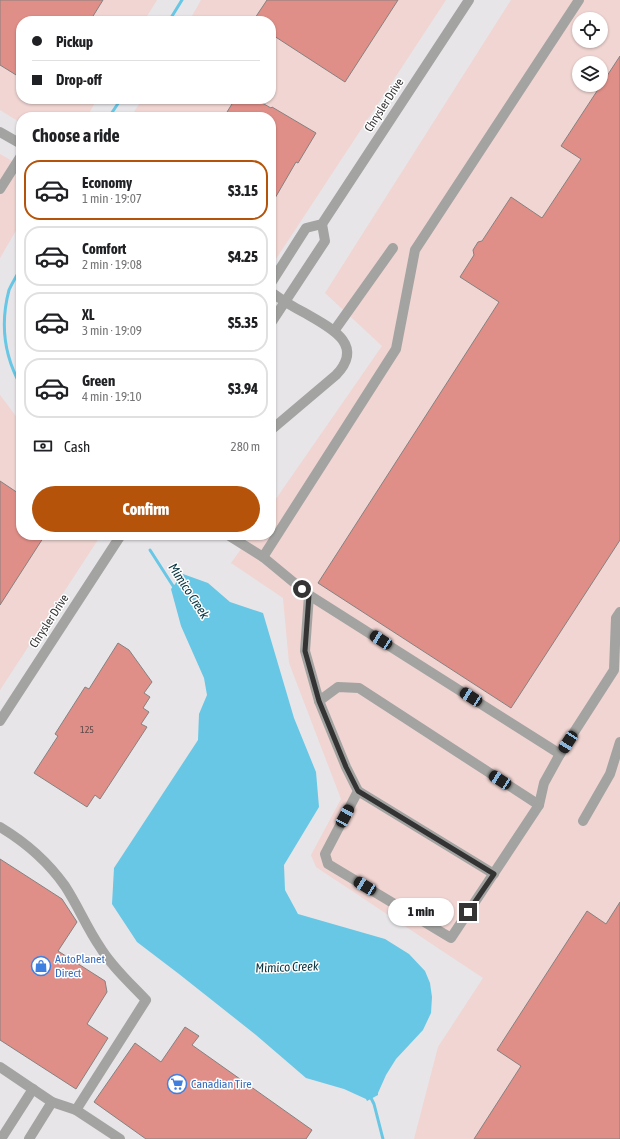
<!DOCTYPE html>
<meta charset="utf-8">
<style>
body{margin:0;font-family:"Asap Condensed",sans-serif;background:#f6f6f6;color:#202124;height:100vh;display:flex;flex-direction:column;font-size:15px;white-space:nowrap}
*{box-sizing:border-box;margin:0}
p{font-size:13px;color:#757577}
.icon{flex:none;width:22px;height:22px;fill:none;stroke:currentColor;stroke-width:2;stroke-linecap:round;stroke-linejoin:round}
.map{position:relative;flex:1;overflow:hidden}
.side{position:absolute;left:16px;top:112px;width:260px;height:428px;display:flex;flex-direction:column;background:#fff;border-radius:16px;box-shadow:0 1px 3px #0004}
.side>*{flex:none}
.guide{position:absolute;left:16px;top:16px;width:260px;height:88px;border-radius:16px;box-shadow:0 1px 3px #0004;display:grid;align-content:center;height:88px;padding:0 16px;background:#fff}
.fabs{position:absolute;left:572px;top:12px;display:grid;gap:8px}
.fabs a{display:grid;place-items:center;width:36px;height:36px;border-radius:50%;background:#fff;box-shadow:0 1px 3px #0004;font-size:20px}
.end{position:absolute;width:18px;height:18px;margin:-9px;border:5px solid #343435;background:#fff;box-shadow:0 0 0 2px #fff}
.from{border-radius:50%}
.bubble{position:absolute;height:28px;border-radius:14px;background:#fff;box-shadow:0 1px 3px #0004;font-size:13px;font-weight:800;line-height:28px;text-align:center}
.car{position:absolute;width:12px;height:24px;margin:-12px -6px;border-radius:5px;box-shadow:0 0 3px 1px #0007;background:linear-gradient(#222 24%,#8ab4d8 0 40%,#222 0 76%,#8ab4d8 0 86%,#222 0)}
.guide b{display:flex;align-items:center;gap:14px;height:38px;font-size:15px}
.guide b+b{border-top:1px solid #e0e0e0}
.guide i{width:10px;height:10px;background:#202124}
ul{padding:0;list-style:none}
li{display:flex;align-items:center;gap:12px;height:60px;margin:0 8px 6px;padding:0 8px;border:2px solid #e0e0e0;border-radius:16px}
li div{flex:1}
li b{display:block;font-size:15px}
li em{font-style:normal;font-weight:800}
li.selected{border-color:#b45309}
li>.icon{width:36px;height:36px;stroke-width:1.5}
h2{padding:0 16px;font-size:18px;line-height:48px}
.pay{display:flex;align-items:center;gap:10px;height:44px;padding:0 16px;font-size:15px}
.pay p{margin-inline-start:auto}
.action{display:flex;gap:8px;margin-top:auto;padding:8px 16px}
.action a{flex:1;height:46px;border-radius:24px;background:#b45309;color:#fff;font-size:16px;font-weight:800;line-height:46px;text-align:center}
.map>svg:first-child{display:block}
</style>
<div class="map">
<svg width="620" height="1139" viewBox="0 0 620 1139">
<rect width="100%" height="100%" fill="#e7e5e8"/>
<g fill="#f0d5d2" fill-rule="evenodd">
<polygon points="0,0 157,0 144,21 21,21 21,99 97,99 87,117 21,117 21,123 0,110"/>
<polygon points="201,0 446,0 276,259 271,260 271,117 131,117 142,99 271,99 271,21 189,21"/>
<path d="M511 0H620V1139H414L438 1047 483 978 316 867 311 855 341 799 289 663 283 598 231 563 251 535H271V506L382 346 325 293ZM579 19H601V41H579ZM579 63H601V85H579Z"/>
<polygon points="0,154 21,166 21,222 0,258"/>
<polygon points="0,395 21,423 21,535 101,535 0,690"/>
</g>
<polygon fill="#67c7e5" points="183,574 208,583 230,602 263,613 294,718 316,772 319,807 284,865 285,890 298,914 385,939 409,954 425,971 430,983 432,997 431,1013 423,1030 396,1059 386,1075 378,1093 378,1095 367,1101 366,1099 344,1089 306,1078 256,1035 179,974 137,942 112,904 114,868 198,740 199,714 207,695 204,678 181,626 171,589"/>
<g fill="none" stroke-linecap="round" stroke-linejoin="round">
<g stroke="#67c7e5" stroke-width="3">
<polyline points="169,21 182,0"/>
<polyline points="109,117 121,99"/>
<path d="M21 268C17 275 12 283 9 290 0 324 4 356 21 386"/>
<polyline points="150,550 175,589"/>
<polyline points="370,1096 374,1104 383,1139"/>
</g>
</g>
<g fill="#e08f88" stroke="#858180">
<polygon points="0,0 103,0 90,21 21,21 21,78 0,65"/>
<polygon points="267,0 398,0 345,82 271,34 271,21 253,21"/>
<polygon points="620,56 620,540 511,708 318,583 499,302 460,277 474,255 473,250 478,242 482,241 511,197 542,218 581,159 561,146"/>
<polygon points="235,99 255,99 271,108 272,107 316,133 298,163 296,162 271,205 271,117 224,117"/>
<polygon points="0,481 21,495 21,535 45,535 0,605"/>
<polygon points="118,643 129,650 152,682 144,693 150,697 143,708 149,712 141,724 147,727 100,799 95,795 87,807 34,773 58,736 55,734 85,687 89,689"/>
<polygon points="0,859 62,899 77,922 58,951 105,981 107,992 87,1024 108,1038 76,1089 0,1040"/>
<polygon points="620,902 620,1139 474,1139 521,1066 497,1050 587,911 606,924"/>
<polygon points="185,1027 199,1036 192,1045 312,1130 306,1139 146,1139 94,1102 135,1043 161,1062"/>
</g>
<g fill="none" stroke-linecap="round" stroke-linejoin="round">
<g stroke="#a3a3a1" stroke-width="10">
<polyline points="0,132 21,144"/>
<polyline points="0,189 21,156"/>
<polyline points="271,283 306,228 322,224 469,0"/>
<path d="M271 292C282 300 293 307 305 313 329 327 366 344 336 375L271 430"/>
<polyline points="271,323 325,241 322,224"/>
<polyline points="334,331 393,248"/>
<polyline points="228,535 263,557 309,595 560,754"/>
<polyline points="263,557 396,349 415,250 579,0"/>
<polyline points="309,595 305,651 319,701 346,767 358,791 325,854 328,864 451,938 539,805 544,783 560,754 614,670 616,618 620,612"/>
<polyline points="319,701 338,687 359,688 539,805"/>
<polyline points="0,721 121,535"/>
<polyline points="358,791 494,874"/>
<polyline points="583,821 610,774 620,742"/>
<path d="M0 827C25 842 48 862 65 886 78 906 87 928 100 947 112 967 130 983 146 1000L76 1110"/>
<polyline points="0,1067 52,1102 76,1110 120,1139"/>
<polyline points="1,1139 33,1089"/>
<polyline points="29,1139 52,1102"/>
</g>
</g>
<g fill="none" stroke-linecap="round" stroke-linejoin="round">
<polyline stroke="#343435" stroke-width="5" points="302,589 309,595 305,651 319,701 346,767 358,791 494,874 468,912"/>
</g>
<defs>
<symbol id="shop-ring" viewBox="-11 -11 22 22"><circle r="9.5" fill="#fff" stroke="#3f7fe0" stroke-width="1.5"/><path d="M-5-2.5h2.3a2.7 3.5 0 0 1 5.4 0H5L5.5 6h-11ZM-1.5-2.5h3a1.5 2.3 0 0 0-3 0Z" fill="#3f7fe0"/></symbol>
<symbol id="supermarket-ring" viewBox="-11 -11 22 22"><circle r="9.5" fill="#fff" stroke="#3f7fe0" stroke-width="1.5"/><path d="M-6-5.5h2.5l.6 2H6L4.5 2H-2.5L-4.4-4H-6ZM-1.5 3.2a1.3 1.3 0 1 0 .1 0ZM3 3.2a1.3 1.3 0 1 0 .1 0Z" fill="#3f7fe0"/></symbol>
</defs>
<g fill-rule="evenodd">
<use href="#shop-ring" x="30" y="955" width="22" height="22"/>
<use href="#supermarket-ring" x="166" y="1073" width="22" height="22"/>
</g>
<g text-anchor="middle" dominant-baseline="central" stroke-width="3" stroke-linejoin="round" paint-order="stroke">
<g font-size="10" fill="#5f4b4a">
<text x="87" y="729">125</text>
</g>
<g font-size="12" fill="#343435" stroke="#fff">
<text transform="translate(384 105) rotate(-57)">Chrysler Drive</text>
<text transform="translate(49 621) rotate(-57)">Chrysler Drive</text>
</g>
<g font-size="12" fill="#366cbe" stroke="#fff" text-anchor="start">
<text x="55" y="959">AutoPlanet<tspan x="55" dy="14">Direct</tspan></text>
<text x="191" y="1084">Canadian Tire</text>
</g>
<g font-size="13" font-style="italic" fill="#063541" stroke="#fff">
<text transform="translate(189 591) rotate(57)">Mimico Creek</text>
<text transform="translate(287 967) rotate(-2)">Mimico Creek</text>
</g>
</g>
</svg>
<div class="fabs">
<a><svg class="icon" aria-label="locate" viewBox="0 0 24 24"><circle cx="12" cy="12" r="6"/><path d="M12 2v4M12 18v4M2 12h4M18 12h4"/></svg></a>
<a><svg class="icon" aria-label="layers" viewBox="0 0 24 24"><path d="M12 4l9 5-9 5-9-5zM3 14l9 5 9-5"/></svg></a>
</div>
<i class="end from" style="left:302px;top:589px"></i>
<i class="end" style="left:468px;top:912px"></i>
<div class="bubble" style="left:388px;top:898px;width:66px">1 min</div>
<i class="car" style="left:381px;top:640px;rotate:303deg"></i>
<i class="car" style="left:471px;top:697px;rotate:303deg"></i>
<i class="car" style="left:568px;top:742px;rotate:213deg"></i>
<i class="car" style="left:500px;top:780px;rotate:303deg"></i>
<i class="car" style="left:345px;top:816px;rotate:28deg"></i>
<i class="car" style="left:365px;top:886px;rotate:301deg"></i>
<div class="guide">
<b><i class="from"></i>Pickup</b>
<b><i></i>Drop-off</b>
</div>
<section class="side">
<h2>Choose a ride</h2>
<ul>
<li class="selected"><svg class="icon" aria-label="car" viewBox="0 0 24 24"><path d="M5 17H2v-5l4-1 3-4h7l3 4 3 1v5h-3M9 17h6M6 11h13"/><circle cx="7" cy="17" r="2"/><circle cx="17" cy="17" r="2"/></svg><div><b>Economy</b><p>1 min · 19:07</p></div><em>$3.15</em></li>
<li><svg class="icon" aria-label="car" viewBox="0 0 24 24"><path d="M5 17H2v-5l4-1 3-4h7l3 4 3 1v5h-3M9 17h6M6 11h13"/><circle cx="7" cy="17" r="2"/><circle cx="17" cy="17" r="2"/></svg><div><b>Comfort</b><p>2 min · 19:08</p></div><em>$4.25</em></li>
<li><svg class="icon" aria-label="car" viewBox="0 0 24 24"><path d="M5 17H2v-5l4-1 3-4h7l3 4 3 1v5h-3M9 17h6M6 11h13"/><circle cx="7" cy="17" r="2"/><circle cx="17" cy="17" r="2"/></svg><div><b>XL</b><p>3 min · 19:09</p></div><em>$5.35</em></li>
<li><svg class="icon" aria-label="car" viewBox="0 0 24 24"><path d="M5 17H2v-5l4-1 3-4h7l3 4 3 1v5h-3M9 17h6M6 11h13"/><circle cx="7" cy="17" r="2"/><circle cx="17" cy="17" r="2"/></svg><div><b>Green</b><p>4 min · 19:10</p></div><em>$3.94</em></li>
</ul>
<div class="pay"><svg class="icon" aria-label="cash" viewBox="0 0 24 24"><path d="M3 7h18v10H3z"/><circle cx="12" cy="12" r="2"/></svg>Cash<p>280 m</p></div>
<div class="action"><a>Confirm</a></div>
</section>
</div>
